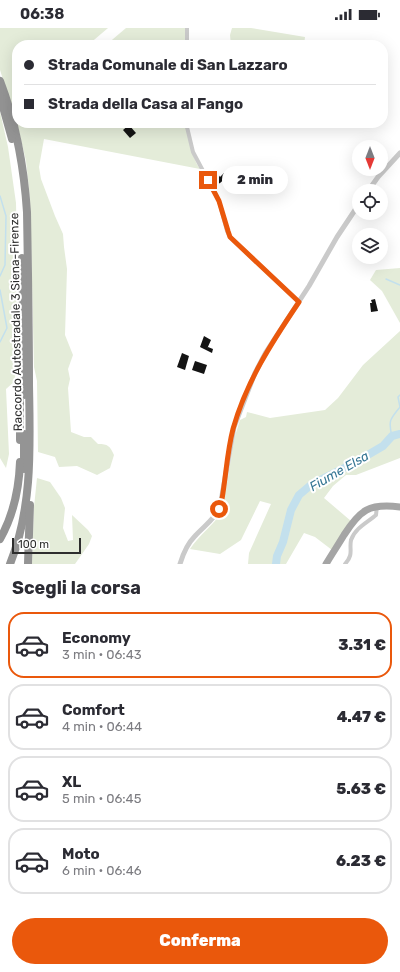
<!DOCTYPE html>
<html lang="it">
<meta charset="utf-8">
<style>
body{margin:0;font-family:Rubik,sans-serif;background:#f7f7f7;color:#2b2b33;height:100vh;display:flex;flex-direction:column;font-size:15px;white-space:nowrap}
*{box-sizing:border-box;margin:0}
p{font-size:13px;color:#7c7c81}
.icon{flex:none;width:22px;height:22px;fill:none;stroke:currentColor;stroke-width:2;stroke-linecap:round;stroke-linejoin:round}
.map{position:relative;height:536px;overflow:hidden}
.drawer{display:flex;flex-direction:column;background:#fff;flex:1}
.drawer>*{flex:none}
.top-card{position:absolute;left:12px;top:12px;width:376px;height:88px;border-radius:16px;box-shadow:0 4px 16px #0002;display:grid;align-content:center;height:88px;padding:0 12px;background:#fff}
.needle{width:26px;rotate:180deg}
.tools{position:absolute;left:352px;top:112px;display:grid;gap:8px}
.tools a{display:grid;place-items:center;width:36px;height:36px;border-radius:50%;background:#fff;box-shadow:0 4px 16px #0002;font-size:20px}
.scale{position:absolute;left:12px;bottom:10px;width:69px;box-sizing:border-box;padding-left:4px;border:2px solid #2d2d2d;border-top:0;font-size:11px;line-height:14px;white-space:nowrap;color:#2d2d2d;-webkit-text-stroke:3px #fff;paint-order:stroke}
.end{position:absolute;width:18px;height:18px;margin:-9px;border:5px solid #ea580c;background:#fff;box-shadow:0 0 0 2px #fff}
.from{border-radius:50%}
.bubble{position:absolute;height:28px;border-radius:14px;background:#fff;box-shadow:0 4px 16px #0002;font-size:13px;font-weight:800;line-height:28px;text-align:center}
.top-card b{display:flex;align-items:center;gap:14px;height:38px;font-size:15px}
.top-card b+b{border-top:1px solid #e1e1e2}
.top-card i{width:10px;height:10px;background:#2b2b33}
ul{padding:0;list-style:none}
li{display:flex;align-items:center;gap:12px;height:66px;margin:0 8px 6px;padding:0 4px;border:2px solid #e1e1e2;border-radius:16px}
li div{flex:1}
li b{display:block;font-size:15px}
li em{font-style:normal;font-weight:800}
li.selected{border-color:#ea580c}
li>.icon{width:36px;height:36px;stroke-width:1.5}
h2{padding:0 12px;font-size:18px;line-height:48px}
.action{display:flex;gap:8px;margin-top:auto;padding:8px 12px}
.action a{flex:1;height:46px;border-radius:24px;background:#ea580c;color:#fff;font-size:16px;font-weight:800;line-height:46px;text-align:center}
.status{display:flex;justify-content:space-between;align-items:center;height:28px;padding:0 20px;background:#fff;direction:ltr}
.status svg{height:11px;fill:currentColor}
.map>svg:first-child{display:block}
</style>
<div class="status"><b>06:38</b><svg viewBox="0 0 49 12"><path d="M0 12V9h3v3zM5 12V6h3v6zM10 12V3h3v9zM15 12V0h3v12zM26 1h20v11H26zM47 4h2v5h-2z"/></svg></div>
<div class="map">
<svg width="400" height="536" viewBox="0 0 400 536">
<rect width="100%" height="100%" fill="#fff"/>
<g fill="#e4ecd9">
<polygon points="0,0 108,0 88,17 17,17 17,94 0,42"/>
<polygon points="126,0 185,0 185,17 106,17"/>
<polygon points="232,0 251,0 305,9 304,17 231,17 230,7"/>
<polygon points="0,84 8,119 16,175 19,306 16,319 15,353 6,361 9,426 6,440 0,430"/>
<path d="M17 95H185C189 111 191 128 200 141L44 111 39 139 41 151 55 188 63 206 64 219 67 241 65 307 73 327 68 341 70 351 68 360 71 404 84 409H91L98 416C108 416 110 418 114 427L110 440 97 447 77 438 59 439 55 429 38 424 37 353 34 339 30 170 26 133Z"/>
<polygon points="400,240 400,295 382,263 370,252 376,242"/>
<path d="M400 303V430L356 447H346L333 458 324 470 351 493 332 522 315 509 304 505 286 536H248L249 525 271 476 260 473 241 512 220 526 190 521C199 507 214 497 222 483L235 408 240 392 246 389 247 384 270 390 325 382 338 370 363 337Z"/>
<polygon points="37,450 50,454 61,470 65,480 63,500 68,513 73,512 72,487 88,502 92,508 89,516 75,536 32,536 34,479"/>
</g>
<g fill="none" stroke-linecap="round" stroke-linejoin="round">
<g stroke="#c3e0ed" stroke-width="1.5">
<polyline points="0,168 6,188 5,237 0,248"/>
<polyline points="386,251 400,257"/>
<polyline points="0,262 7,300 0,314"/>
<path d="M392 408C388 393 390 391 400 379L398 369 400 367"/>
</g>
<polyline stroke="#c3e0ed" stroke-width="8" points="276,536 277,528 283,514 291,482 299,467 312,456 354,435 383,418 392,408 400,406"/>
</g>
<g fill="#141414">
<polygon points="129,97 136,105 130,110 123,102"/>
<polygon points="224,145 227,149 220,155 218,156 216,154 214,156 211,151 218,146 220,149"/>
<polygon points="375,271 378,283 371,284 370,275 372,275 371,272"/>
<polygon points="204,308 211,312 207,321 208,319 213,321 212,325 200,319"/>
<polygon points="182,325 189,328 185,342 177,339"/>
<polygon points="195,333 207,337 204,346 192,342"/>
</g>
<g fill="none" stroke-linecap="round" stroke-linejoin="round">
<g stroke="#cacaca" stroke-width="4">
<polyline points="187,17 187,0"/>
<polyline points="186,95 193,124 219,173 227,203 230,209 299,274"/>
<path d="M345 536C354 526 349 522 351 512 355 500 368 494 376 487L377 478"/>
</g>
<g stroke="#cacaca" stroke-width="5">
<polyline points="368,163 378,149 400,125"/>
<path d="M180 536C183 526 188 515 195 508 204 498 215 491 220 479L234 399 255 345 266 324 309 258 337 209 359 176"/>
</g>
<path stroke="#a5a5a5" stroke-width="7" d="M326 536C332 526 338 517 344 507 360 482 369 475 400 479"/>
<g stroke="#949494" stroke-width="8">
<path d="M0 53C16 95 24 138 27 184 28 241 29 299 29 357 30 417 33 479 10 536"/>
<polyline points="0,68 12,111"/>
<polyline points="22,230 24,367"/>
<polyline points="20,360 20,412"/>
<polyline points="24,441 24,406"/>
<path d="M0 511C13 488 19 461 20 434"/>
<polyline points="28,536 30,477"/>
</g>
</g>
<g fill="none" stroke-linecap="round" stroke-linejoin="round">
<path stroke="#ea580c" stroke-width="5" d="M208 152 219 173 228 203 230 209 299 274C272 314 246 354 233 401 227 424 226 448 222 471L219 481"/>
</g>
<g text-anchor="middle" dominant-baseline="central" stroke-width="4" stroke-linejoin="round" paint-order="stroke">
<g font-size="12" fill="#2d2d2d" stroke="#fff">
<text transform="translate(16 294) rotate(-91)">Raccordo Autostradale 3 Siena-Firenze</text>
</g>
<g font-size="13" font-style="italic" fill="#357694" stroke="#fff">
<text transform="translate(339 443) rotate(-30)">Fiume Elsa</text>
</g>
</g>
</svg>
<div class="tools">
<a><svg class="needle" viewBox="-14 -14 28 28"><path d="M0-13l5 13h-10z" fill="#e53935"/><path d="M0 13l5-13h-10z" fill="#7c7c81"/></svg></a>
<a><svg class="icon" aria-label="locate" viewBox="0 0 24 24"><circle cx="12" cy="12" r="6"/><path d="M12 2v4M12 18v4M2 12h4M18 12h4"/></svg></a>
<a><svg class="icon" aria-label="layers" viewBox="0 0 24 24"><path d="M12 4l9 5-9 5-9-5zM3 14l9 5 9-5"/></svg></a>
</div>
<div class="scale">100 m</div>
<i class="end from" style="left:219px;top:481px"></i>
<i class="end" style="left:208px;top:152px"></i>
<div class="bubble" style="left:222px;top:138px;width:66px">2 min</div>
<div class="top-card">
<b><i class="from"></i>Strada Comunale di San Lazzaro</b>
<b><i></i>Strada della Casa al Fango</b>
</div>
</div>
<section class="drawer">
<h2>Scegli la corsa</h2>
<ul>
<li class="selected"><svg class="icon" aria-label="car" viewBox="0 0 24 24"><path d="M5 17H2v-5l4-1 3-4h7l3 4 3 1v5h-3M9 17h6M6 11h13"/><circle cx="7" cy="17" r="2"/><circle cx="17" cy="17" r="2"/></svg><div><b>Economy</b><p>3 min · 06:43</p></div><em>3.31 €</em></li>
<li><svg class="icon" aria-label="car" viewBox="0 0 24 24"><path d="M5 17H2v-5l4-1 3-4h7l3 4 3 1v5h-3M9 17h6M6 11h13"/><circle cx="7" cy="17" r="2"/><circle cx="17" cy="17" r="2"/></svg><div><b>Comfort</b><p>4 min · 06:44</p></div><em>4.47 €</em></li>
<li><svg class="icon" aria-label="car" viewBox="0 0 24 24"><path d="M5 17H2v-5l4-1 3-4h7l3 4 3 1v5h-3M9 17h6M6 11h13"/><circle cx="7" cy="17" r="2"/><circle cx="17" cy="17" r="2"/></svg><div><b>XL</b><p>5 min · 06:45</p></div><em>5.63 €</em></li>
<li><svg class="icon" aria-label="car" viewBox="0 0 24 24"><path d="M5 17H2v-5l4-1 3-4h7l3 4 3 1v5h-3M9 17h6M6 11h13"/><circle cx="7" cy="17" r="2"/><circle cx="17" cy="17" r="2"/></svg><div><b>Moto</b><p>6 min · 06:46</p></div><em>6.23 €</em></li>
</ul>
<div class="action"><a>Conferma</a></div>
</section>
